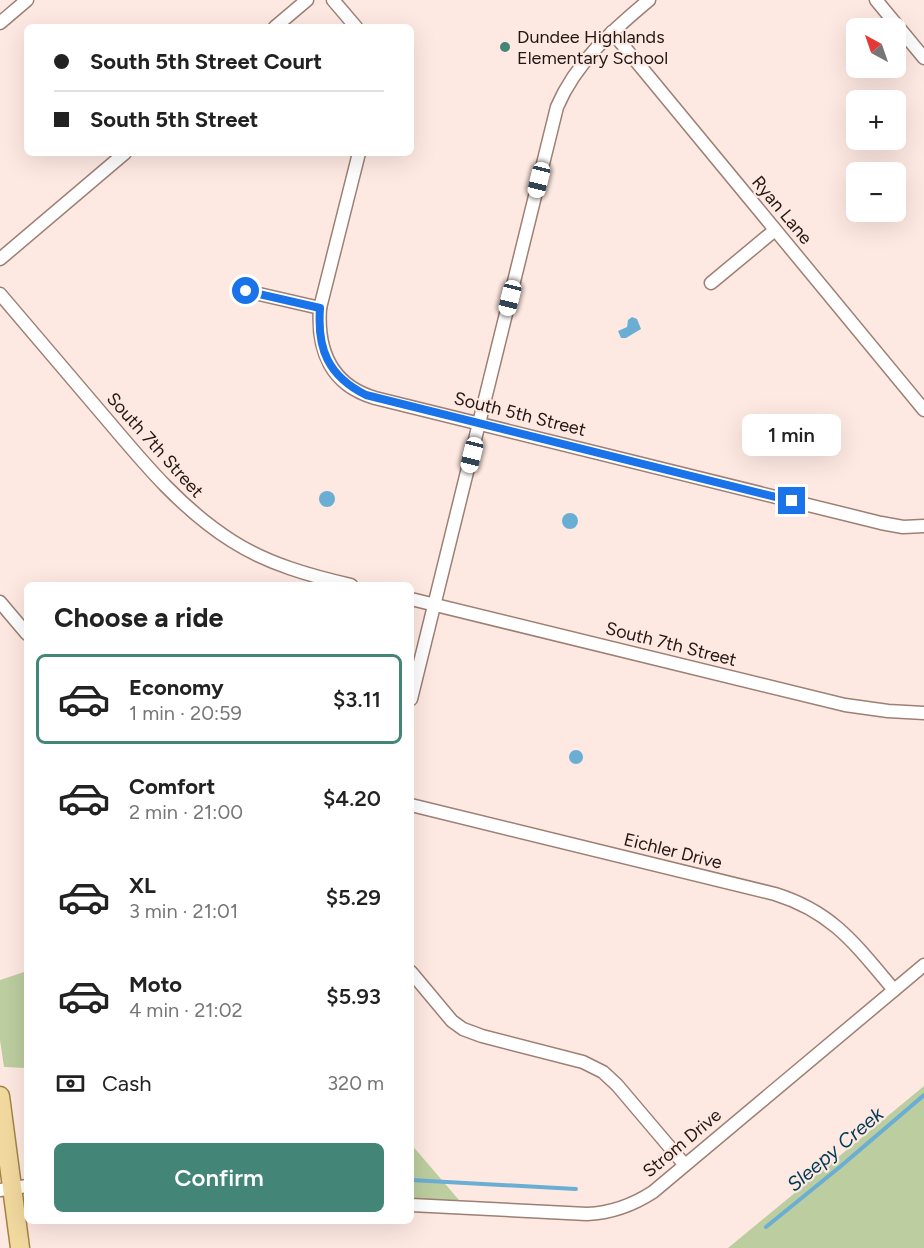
<!DOCTYPE html>
<meta charset="utf-8">
<style>
body{margin:0;font-family:Figtree,sans-serif;background:#f6f6f6;color:#222;height:100vh;display:flex;flex-direction:column;font-size:22px;white-space:nowrap}
*{box-sizing:border-box;margin:0}
p{font-size:20px;color:#767676}
.icon{flex:none;width:33px;height:33px;fill:none;stroke:currentColor;stroke-width:2;stroke-linecap:round;stroke-linejoin:round}
.map{position:relative;flex:1;overflow:hidden}
.side{position:absolute;left:24px;top:582px;width:390px;height:642px;display:flex;flex-direction:column;background:#fff;border-radius:9px;box-shadow:0 6px 24px #0002}
.side>*{flex:none}
.banner{position:absolute;left:24px;top:24px;width:390px;height:132px;border-radius:9px;box-shadow:0 6px 24px #0002;display:grid;align-content:center;height:132px;padding:0 30px;background:#fff}
.needle{width:39px;rotate:320deg}
.tools{position:absolute;left:846px;top:18px;display:grid;gap:12px}
.tools a{display:grid;place-items:center;width:60px;height:60px;border-radius:9px;background:#fff;box-shadow:0 6px 24px #0002;font-size:30px}
.end{position:absolute;width:27px;height:27px;margin:-14px;border:8px solid #1a73e8;background:#fff;box-shadow:0 0 0 3px #fff}
.from{border-radius:50%}
.bubble{position:absolute;height:42px;border-radius:9px;background:#fff;box-shadow:0 6px 24px #0002;font-size:20px;font-weight:600;line-height:42px;text-align:center}
.car{position:absolute;width:18px;height:36px;margin:-18px -9px;border-radius:8px;box-shadow:0 0 4px 2px #0007;background:linear-gradient(#fff 24%,#345 0 40%,#fff 0 76%,#345 0 86%,#fff 0)}
.banner b{display:flex;align-items:center;gap:21px;height:57px;font-size:22px}
.banner b+b{border-top:2px solid #e0e0e0}
.banner i{width:15px;height:15px;background:#222}
ul{padding:0;list-style:none}
li{display:flex;align-items:center;gap:18px;height:90px;margin:0 12px 9px;padding:0 18px;border:3px solid transparent;border-radius:9px}
li div{flex:1}
li b{display:block;font-size:22px}
li em{font-style:normal;font-weight:600}
li.selected{border-color:#438677}
li>.icon{width:54px;height:54px;stroke-width:1.5}
h2{padding:0 30px;font-size:27px;line-height:72px}
.pay{display:flex;align-items:center;gap:15px;height:66px;padding:0 30px;font-size:22px}
.pay p{margin-inline-start:auto}
.primary-button{display:flex;gap:12px;margin-top:auto;padding:12px 30px}
.primary-button a{flex:1;height:69px;border-radius:9px;background:#438677;color:#fff;font-size:24px;font-weight:600;line-height:69px;text-align:center}
.map>svg:first-child{display:block}
</style>
<div class="map">
<svg width="924" height="1248" viewBox="0 0 924 1248">
<rect width="100%" height="100%" fill="#fee9e2"/>
<g fill="#bccd9f">
<polygon points="27,971 27,1068 4,1067 0,1040 0,980"/>
<polygon points="924,1086 924,1248 728,1248"/>
<polygon points="411,1144 464,1206 411,1203"/>
</g>
<g fill="#6baed3">
<polygon points="632,317 637,319 641,329 626,338 621,338 618,331 627,327 628,320"/>
<circle cx="327" cy="499" r="8"/>
<circle cx="570" cy="521" r="8"/>
<circle cx="576" cy="757" r="7"/>
</g>
<g fill="none" stroke-linecap="round" stroke-linejoin="round">
<g stroke="#6baed3" stroke-width="4">
<polyline points="411,1180 576,1189"/>
<polyline points="766,1227 841,1166 924,1095"/>
</g>
<defs>
<g id="minor">
<polyline points="333,0 356,27"/>
<polyline points="876,0 924,58"/>
<polyline points="0,23 27,0"/>
<polyline points="275,27 307,0"/>
<polyline points="612,32 924,410"/>
<path d="M359 153 320 308C317 351 331 385 375 398L881 523 903 527 924 526"/>
<polyline points="0,259 125,153"/>
<polyline points="711,283 775,230"/>
<polyline points="246,291 320,308"/>
<path d="M0 294C36 336 72 379 109 422 146 466 183 510 232 541 268 564 311 576 351 585"/>
<polyline points="411,599 845,705 888,711 924,713"/>
<polyline points="0,602 27,634"/>
<path d="M411 699 557 107C576 62 612 31 649 0"/>
<path d="M411 805 775 894C833 912 856 945 894 990"/>
<polyline points="411,972 452,1021 463,1029 482,1036 583,1062 603,1072 617,1085 684,1164"/>
<polyline points="0,1190 27,1186"/>
<path d="M411 1205 587 1214C611 1213 633 1205 653 1192L924 965"/>
</g>
<polyline id="primary" points="0,1096 20,1248"/>
</defs>
<use href="#minor" stroke="#9d7f74" stroke-width="15"/>
<use href="#primary" stroke="#a38444" stroke-width="21"/>
<use href="#minor" stroke="#fff" stroke-width="12"/>
<use href="#primary" stroke="#f2d99f" stroke-width="18"/>
</g>
<g fill="none" stroke-linecap="round" stroke-linejoin="round">
<path stroke="#1a73e8" stroke-width="8" d="M246 291 320 308C317 349 328 376 366 395L792 501"/>
</g>
<circle fill="#438677" stroke="#fee9e2" stroke-width="2" cx="505" cy="47" r="6"/>
<g text-anchor="middle" dominant-baseline="central" stroke-width="4.5" stroke-linejoin="round" paint-order="stroke">
<g font-size="18" fill="#221612" stroke="#fee9e2" text-anchor="start">
<text x="517" y="37">Dundee Highlands<tspan x="517" dy="21">Elementary School</tspan></text>
</g>
<g font-size="18" fill="#221612" stroke="#fee9e2">
<text transform="translate(782 210) rotate(50)">Ryan Lane</text>
<text transform="translate(520 414) rotate(14)">South 5th Street</text>
<text transform="translate(155 445) rotate(48)">South 7th Street</text>
<text transform="translate(671 644) rotate(14)">South 7th Street</text>
<text transform="translate(673 851) rotate(14)">Eichler Drive</text>
<text transform="translate(682 1143) rotate(-40)">Strom Drive</text>
</g>
<g font-size="20" font-style="italic" fill="#003b55" stroke="#fee9e2">
<text transform="translate(835 1149) rotate(-40)">Sleepy Creek</text>
</g>
</g>
</svg>
<div class="tools">
<a><svg class="needle" viewBox="-14 -14 28 28"><path d="M0-13l5 13h-10z" fill="#e53935"/><path d="M0 13l5-13h-10z" fill="#767676"/></svg></a>
<a>+</a>
<a>−</a>
</div>
<i class="end from" style="left:246px;top:291px"></i>
<i class="end" style="left:792px;top:501px"></i>
<div class="bubble" style="left:742px;top:414px;width:99px">1 min</div>
<i class="car" style="left:539px;top:180px;rotate:194deg"></i>
<i class="car" style="left:510px;top:298px;rotate:194deg"></i>
<i class="car" style="left:472px;top:455px;rotate:194deg"></i>
<div class="banner">
<b><i class="from"></i>South 5th Street Court</b>
<b><i></i>South 5th Street</b>
</div>
<section class="side">
<h2>Choose a ride</h2>
<ul>
<li class="selected"><svg class="icon" aria-label="car" viewBox="0 0 24 24"><path d="M5 17H2v-5l4-1 3-4h7l3 4 3 1v5h-3M9 17h6M6 11h13"/><circle cx="7" cy="17" r="2"/><circle cx="17" cy="17" r="2"/></svg><div><b>Economy</b><p>1 min · 20:59</p></div><em>$3.11</em></li>
<li><svg class="icon" aria-label="car" viewBox="0 0 24 24"><path d="M5 17H2v-5l4-1 3-4h7l3 4 3 1v5h-3M9 17h6M6 11h13"/><circle cx="7" cy="17" r="2"/><circle cx="17" cy="17" r="2"/></svg><div><b>Comfort</b><p>2 min · 21:00</p></div><em>$4.20</em></li>
<li><svg class="icon" aria-label="car" viewBox="0 0 24 24"><path d="M5 17H2v-5l4-1 3-4h7l3 4 3 1v5h-3M9 17h6M6 11h13"/><circle cx="7" cy="17" r="2"/><circle cx="17" cy="17" r="2"/></svg><div><b>XL</b><p>3 min · 21:01</p></div><em>$5.29</em></li>
<li><svg class="icon" aria-label="car" viewBox="0 0 24 24"><path d="M5 17H2v-5l4-1 3-4h7l3 4 3 1v5h-3M9 17h6M6 11h13"/><circle cx="7" cy="17" r="2"/><circle cx="17" cy="17" r="2"/></svg><div><b>Moto</b><p>4 min · 21:02</p></div><em>$5.93</em></li>
</ul>
<div class="pay"><svg class="icon" aria-label="cash" viewBox="0 0 24 24"><path d="M3 7h18v10H3z"/><circle cx="12" cy="12" r="2"/></svg>Cash<p>320 m</p></div>
<div class="primary-button"><a>Confirm</a></div>
</section>
</div>
